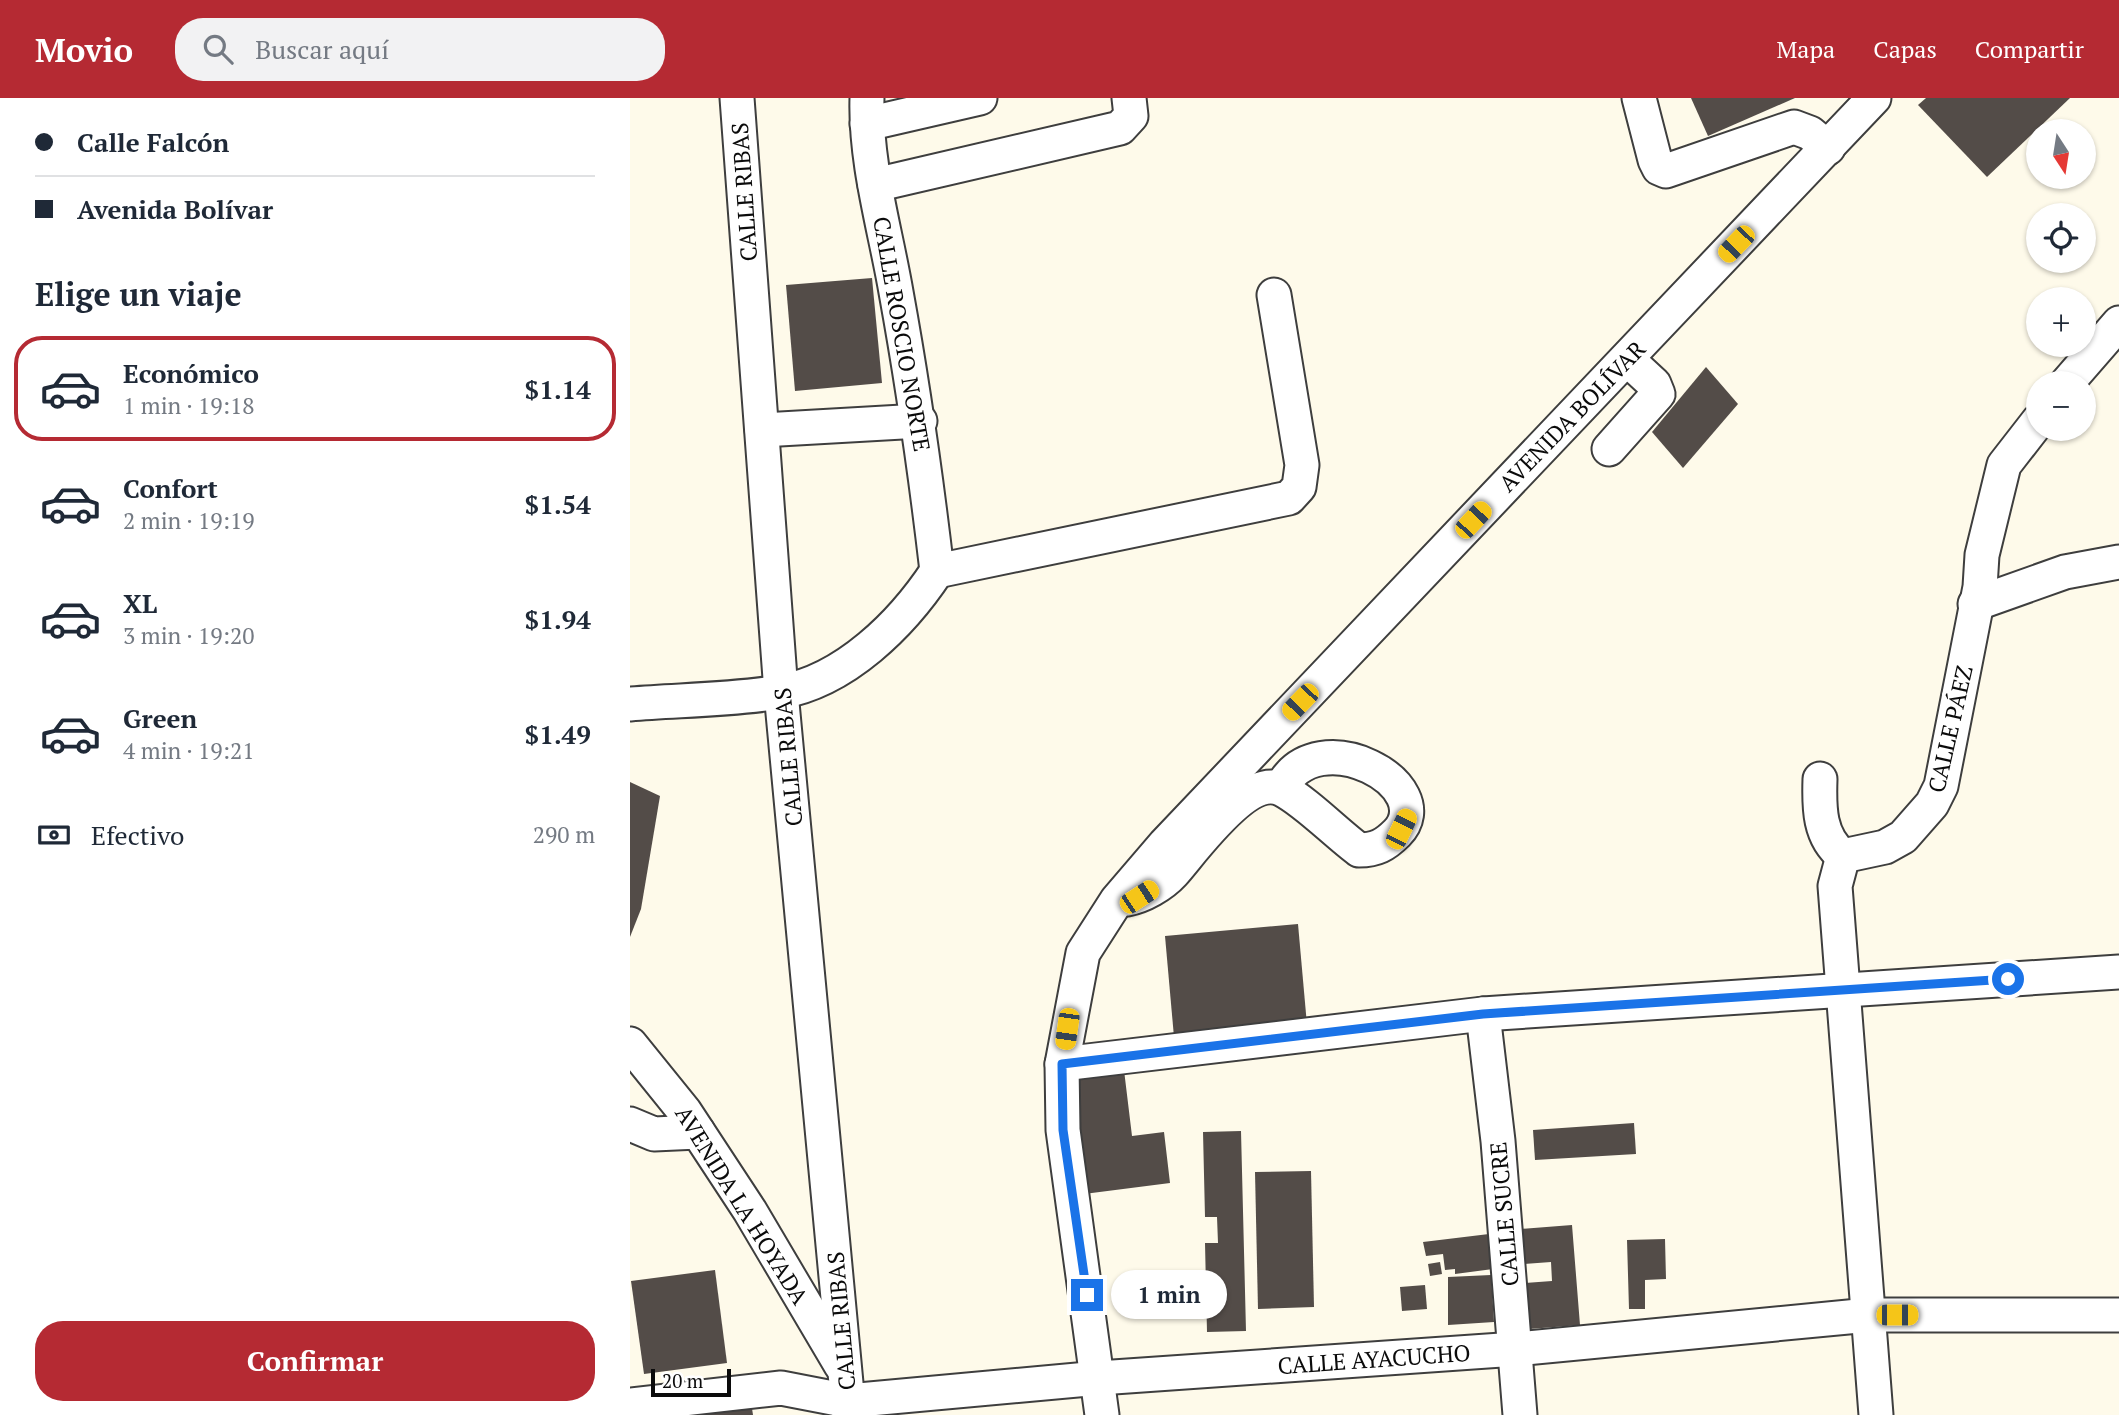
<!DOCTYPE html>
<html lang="es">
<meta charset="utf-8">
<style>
body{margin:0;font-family:"PT Serif",serif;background:#f2f2f3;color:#1f2937;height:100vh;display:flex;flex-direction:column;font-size:26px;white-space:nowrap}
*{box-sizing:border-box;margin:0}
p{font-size:23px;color:#747a83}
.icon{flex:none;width:38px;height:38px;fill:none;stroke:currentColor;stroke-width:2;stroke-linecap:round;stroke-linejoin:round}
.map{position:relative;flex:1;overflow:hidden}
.panel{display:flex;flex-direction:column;background:#fff;width:630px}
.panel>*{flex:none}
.top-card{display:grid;align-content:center;height:154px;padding:0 35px;background:#fff}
.needle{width:46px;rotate:168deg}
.tools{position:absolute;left:1396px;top:21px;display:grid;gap:14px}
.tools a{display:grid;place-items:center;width:70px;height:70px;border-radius:50%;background:#fff;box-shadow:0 2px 5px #0004;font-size:35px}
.scale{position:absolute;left:21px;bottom:18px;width:80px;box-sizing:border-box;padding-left:7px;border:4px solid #0b0b0b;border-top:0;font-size:19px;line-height:24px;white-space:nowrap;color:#0b0b0b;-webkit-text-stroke:5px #fff;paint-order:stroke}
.end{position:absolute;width:32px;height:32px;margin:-16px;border:9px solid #1a73e8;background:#fff;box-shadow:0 0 0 4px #fff}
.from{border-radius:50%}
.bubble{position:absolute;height:49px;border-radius:24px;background:#fff;box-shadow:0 2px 5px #0004;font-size:23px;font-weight:600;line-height:49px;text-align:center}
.car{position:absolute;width:21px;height:42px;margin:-21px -10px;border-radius:9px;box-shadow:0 0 5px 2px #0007;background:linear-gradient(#f5c518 24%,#345 0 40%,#f5c518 0 76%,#345 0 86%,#f5c518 0)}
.top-card b{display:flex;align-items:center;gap:24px;height:66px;font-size:26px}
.top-card b+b{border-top:2px solid #e0e1e3}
.top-card i{width:18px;height:18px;background:#1f2937}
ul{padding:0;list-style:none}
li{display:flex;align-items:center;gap:21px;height:105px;margin:0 14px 10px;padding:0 21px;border:4px solid transparent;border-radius:28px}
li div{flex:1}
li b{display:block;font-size:26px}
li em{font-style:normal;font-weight:600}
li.current{border-color:#b52a33}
li>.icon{width:63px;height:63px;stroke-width:1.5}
h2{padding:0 35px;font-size:32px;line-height:84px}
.pay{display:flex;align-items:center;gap:18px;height:77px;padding:0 35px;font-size:26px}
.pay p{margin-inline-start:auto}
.cta{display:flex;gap:14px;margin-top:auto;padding:14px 35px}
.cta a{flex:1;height:80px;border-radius:28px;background:#b52a33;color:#fff;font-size:28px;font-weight:600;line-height:80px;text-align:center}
header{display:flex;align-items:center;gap:42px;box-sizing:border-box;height:98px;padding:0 35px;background:#b52a33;color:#fff}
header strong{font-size:33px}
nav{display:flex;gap:38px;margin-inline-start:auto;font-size:24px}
.search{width:490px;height:63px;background:#f2f2f3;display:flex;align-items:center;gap:18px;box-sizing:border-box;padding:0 24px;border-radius:28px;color:#747a83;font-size:26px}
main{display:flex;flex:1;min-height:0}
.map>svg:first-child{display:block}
</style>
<header>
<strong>Movio</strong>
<div class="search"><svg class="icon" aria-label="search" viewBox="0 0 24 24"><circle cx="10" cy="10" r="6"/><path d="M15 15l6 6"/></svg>Buscar aquí</div>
<nav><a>Mapa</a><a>Capas</a><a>Compartir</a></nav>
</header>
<main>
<section class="panel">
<div class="top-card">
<b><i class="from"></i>Calle Falcón</b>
<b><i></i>Avenida Bolívar</b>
</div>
<h2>Elige un viaje</h2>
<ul>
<li class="current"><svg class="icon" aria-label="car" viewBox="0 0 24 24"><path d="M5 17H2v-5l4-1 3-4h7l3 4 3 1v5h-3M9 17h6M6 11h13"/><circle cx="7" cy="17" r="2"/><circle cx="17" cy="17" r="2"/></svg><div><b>Económico</b><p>1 min · 19:18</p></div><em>$1.14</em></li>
<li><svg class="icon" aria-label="car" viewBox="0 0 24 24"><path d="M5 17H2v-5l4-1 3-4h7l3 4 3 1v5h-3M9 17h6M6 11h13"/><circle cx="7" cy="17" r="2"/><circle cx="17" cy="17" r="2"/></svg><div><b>Confort</b><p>2 min · 19:19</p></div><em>$1.54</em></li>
<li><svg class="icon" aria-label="car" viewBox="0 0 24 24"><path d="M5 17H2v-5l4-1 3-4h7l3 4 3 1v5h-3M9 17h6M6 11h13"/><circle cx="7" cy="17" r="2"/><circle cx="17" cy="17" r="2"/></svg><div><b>XL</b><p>3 min · 19:20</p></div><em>$1.94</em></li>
<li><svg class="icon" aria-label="car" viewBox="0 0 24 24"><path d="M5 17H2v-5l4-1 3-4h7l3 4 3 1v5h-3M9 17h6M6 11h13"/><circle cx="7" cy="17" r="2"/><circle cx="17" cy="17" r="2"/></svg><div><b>Green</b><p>4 min · 19:21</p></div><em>$1.49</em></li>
</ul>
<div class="pay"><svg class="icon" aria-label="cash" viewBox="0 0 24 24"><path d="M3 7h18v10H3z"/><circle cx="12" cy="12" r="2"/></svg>Efectivo<p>290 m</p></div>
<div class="cta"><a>Confirmar</a></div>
</section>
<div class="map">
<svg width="1489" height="1317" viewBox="0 0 1489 1317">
<rect width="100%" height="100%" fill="#fefaea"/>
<g fill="#534c48">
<polygon points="1061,0 1165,0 1078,38"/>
<polygon points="1296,0 1440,0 1357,79 1288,7"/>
<polygon points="242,180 252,285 165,293 156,187"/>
<polygon points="1076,269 1108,306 1053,370 1022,334"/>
<polygon points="0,684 30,698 11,811 0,839"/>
<polygon points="668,826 677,927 544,939 535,838"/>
<polygon points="494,972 502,1038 534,1034 540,1085 454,1096 440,979"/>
<polygon points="1004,1025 1006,1056 905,1062 903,1032"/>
<polygon points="611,1033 616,1233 577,1234 575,1145 588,1145 587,1119 575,1119 573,1034"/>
<polygon points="681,1073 684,1209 628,1211 625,1074"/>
<polygon points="942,1127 950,1227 899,1231 895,1185 922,1183 921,1164 894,1166 891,1131"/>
<polygon points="859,1136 863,1171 825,1176 825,1171 815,1172 813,1156 796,1158 793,1144"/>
<polygon points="1035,1141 1036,1181 1015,1182 1015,1211 999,1211 997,1142"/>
<polygon points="810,1164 812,1176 800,1178 798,1166"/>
<polygon points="85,1172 97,1265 14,1276 1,1183"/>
<polygon points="861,1177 864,1224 818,1227 818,1179"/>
<polygon points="795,1187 797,1211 772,1213 770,1189"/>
<polygon points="121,1304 123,1317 40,1317"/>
</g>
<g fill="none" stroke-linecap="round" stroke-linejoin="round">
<defs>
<g id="minor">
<polyline points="107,0 151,594 219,1317"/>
<path d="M237 0C235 65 255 130 266 194 283 287 296 379 307 473"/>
<polyline points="1009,0 1025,62 1029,70 1036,73 1164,29 1180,35 1198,50"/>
<polyline points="237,26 350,0"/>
<polyline points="245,87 490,30 501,18 499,0"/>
<polyline points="1437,285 1489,225"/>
<polyline points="132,332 290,323"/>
<polyline points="979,351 1028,296 1024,286 997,261"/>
<polyline points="307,473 659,400 669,389 672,367 644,197"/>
<polyline points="1345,506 1435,474 1489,464"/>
<path d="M0 606C49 602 101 602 150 594 215 583 272 526 307 473"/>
<path d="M1190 681C1189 710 1189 739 1213 758"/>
<path d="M497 801C513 798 532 787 543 775 563 753 618 673 653 692 676 704 706 735 729 752 746 752 755 747 767 735 812 689 688 619 651 690"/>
<polyline points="853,916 868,1043 890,1317"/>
<polyline points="0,946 55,1014 120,1113 211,1267"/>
<polyline points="432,966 853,916 1489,874"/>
<polyline points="0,1026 24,1036 68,1034"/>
<polyline points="0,1307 151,1290 218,1303 469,1280 886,1251 1239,1217 1489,1217"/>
<polyline points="472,1317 433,1032 432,966 453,855 487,802 535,746 1244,0"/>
<polyline points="1246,1317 1205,788 1213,758 1255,749 1273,739 1302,706 1311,688 1350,489 1352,457 1374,367 1409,322"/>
</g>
</defs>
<use href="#minor" stroke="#3e3e3e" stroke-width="37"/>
<use href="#minor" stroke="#fff" stroke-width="33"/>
</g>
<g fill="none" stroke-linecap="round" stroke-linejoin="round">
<polyline stroke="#1a73e8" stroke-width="9" points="457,1197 433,1032 432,966 853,916 1378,881"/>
</g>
<g text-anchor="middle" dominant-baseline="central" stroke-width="7" stroke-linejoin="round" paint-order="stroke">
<g font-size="23" fill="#0b0b0b" stroke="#fff">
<text transform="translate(114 94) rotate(-94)">CALLE RIBAS</text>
<text transform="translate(272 236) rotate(80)">CALLE ROSCIO NORTE</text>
<text transform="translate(942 318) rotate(-46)">AVENIDA BOLÍVAR</text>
<text transform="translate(1320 631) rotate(-77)">CALLE PÁEZ</text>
<text transform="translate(158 659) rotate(-95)">CALLE RIBAS</text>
<text transform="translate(112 1107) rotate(58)">AVENIDA LA HOYADA</text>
<text transform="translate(874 1116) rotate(-95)">CALLE SUCRE</text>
<text transform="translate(211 1223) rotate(-95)">CALLE RIBAS</text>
<text transform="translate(744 1261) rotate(-4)">CALLE AYACUCHO</text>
</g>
</g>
</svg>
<div class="tools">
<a><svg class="needle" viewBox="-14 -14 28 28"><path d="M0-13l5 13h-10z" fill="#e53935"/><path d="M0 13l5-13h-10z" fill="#747a83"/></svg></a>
<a><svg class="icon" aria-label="locate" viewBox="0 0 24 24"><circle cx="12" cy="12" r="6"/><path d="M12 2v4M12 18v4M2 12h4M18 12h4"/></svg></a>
<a>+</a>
<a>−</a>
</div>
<div class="scale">20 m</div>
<i class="end from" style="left:1378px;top:881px"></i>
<i class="end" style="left:457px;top:1197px"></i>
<div class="bubble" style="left:481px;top:1172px;width:116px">1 min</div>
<i class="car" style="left:1106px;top:146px;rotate:224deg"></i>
<i class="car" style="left:843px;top:422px;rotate:43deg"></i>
<i class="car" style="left:670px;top:604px;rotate:224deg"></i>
<i class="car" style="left:771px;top:731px;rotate:26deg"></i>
<i class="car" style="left:509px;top:799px;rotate:57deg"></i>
<i class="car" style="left:437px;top:931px;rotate:188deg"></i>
<i class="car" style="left:1267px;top:1217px;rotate:90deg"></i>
</div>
</main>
